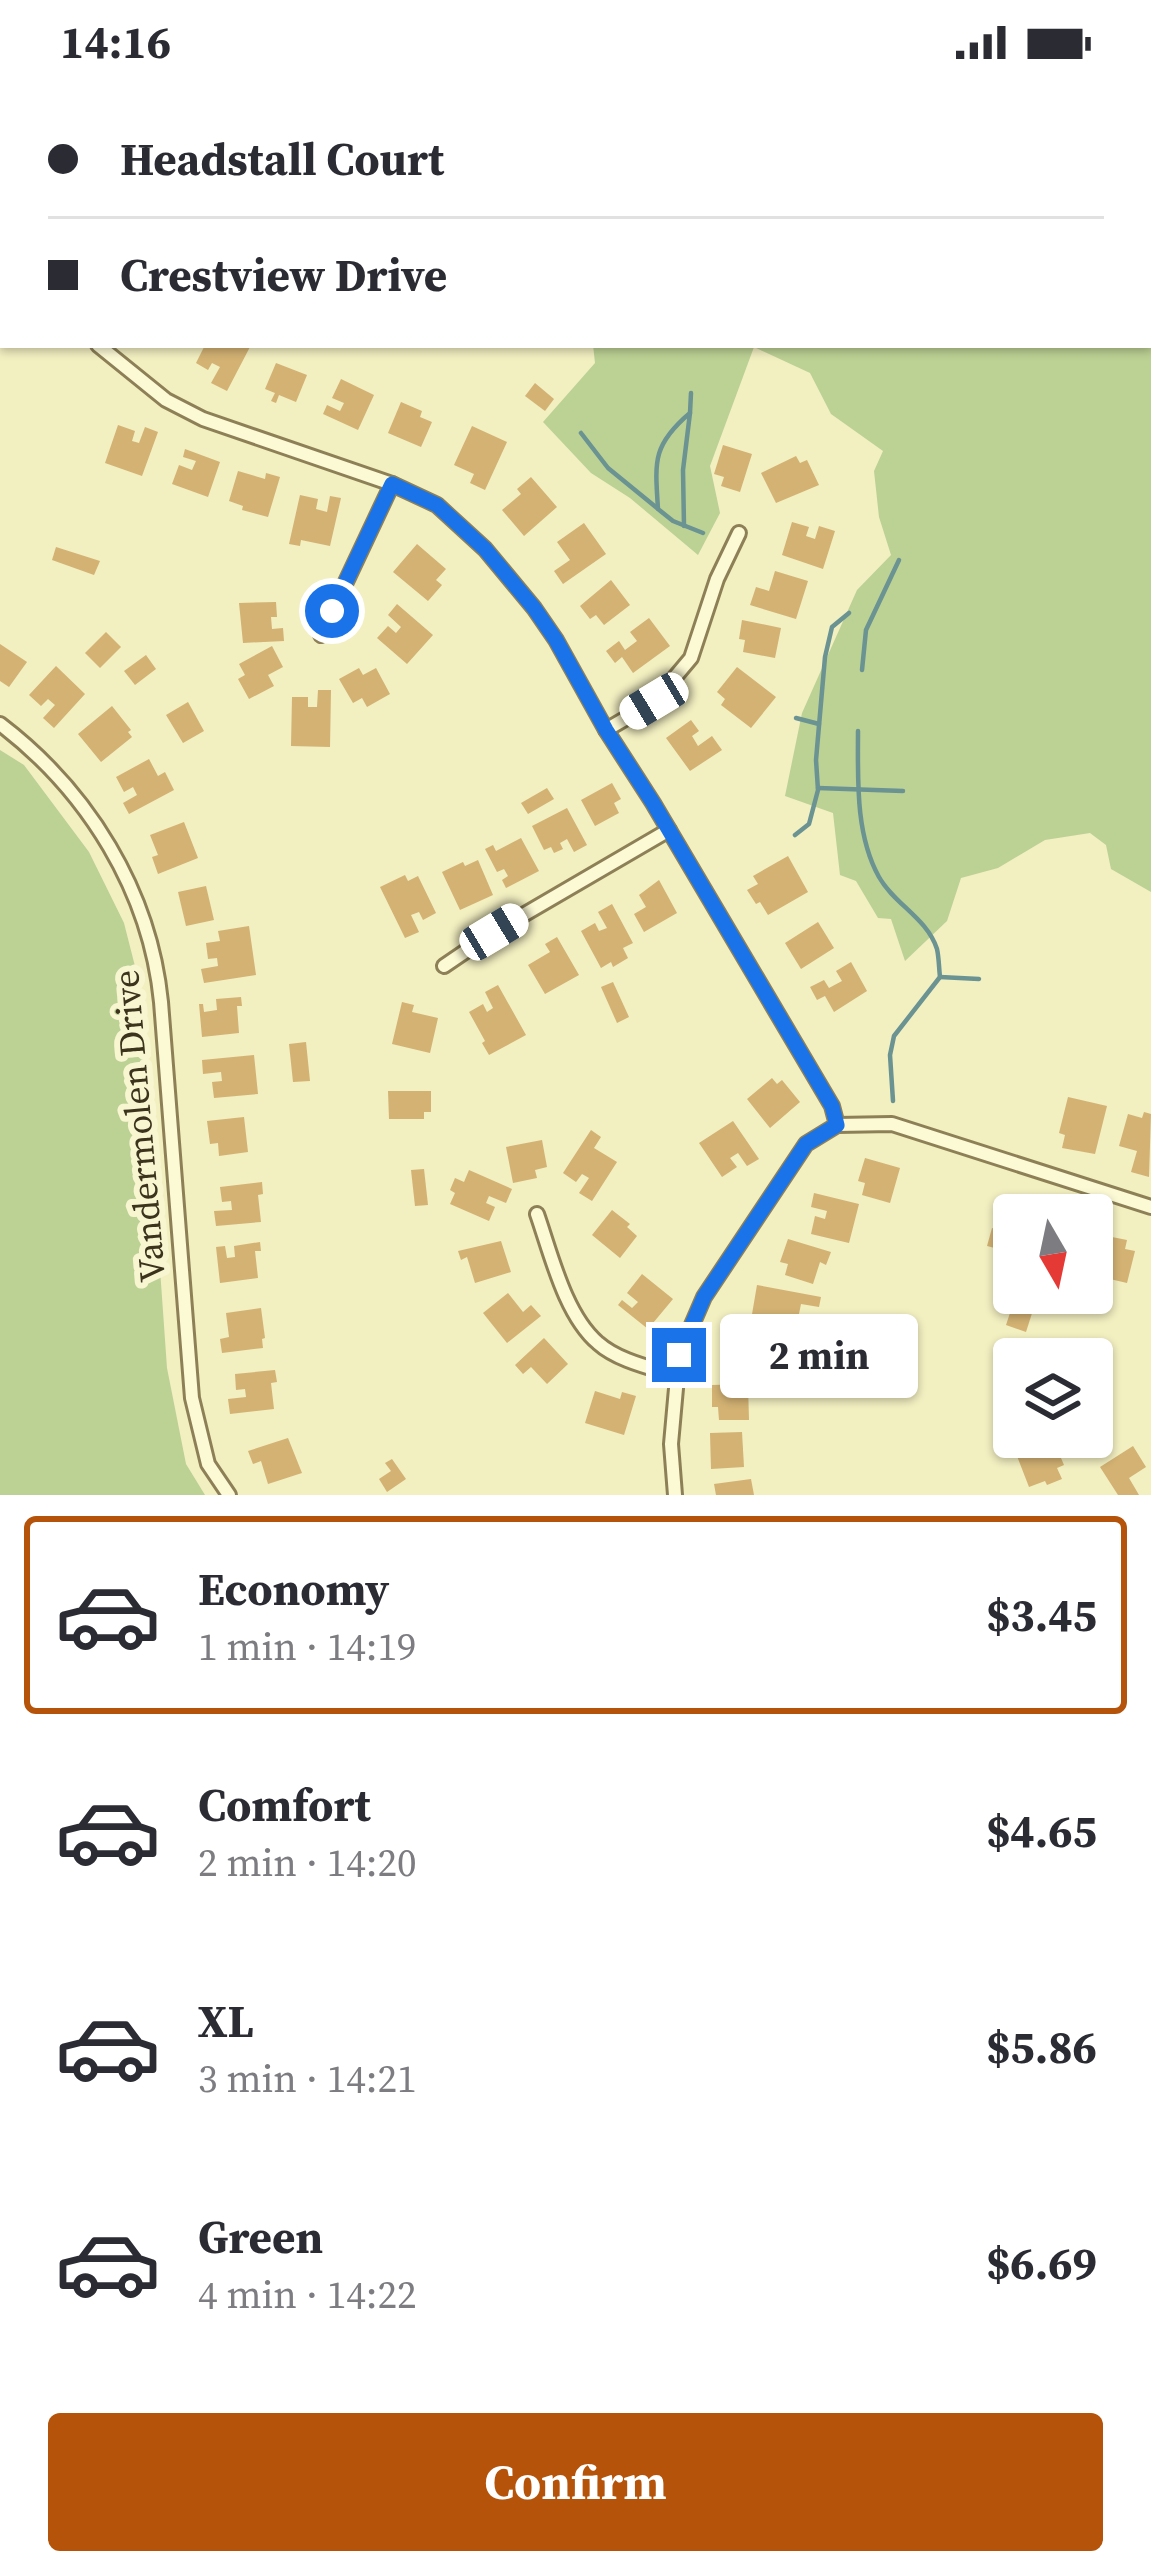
<!DOCTYPE html>
<meta charset="utf-8">
<style>
body{margin:0;font-family:"Source Serif 4",serif;background:#f2f2f3;color:#2b2b33;height:100vh;display:flex;flex-direction:column;font-size:45px;white-space:nowrap}
*{box-sizing:border-box;margin:0}
p{font-size:39px;color:#7c7c81}
.icon{flex:none;width:66px;height:66px;fill:none;stroke:currentColor;stroke-width:2;stroke-linecap:round;stroke-linejoin:round}
.map{position:relative;height:1411px;overflow:hidden}
.sheet{display:flex;flex-direction:column;background:#fff;flex:1}
.sheet>*{flex:none}
.top-card{position:absolute;left:0px;top:0px;width:1152px;height:264px;box-shadow:0 3px 9px #0004;display:grid;align-content:center;height:264px;padding:0 48px;background:#fff}
.needle{width:78px;rotate:171deg}
.tools{position:absolute;left:993px;top:1110px;display:grid;gap:24px}
.tools a{display:grid;place-items:center;width:120px;height:120px;border-radius:12px;background:#fff;box-shadow:0 3px 9px #0004;font-size:60px}
.end{position:absolute;width:54px;height:54px;margin:-27px;border:15px solid #1a73e8;background:#fff;box-shadow:0 0 0 6px #fff}
.from{border-radius:50%}
.bubble{position:absolute;height:84px;border-radius:12px;background:#fff;box-shadow:0 3px 9px #0004;font-size:39px;font-weight:700;line-height:84px;text-align:center}
.car{position:absolute;width:36px;height:72px;margin:-36px -18px;border-radius:15px;box-shadow:0 0 9px 3px #0007;background:linear-gradient(#fff 24%,#345 0 40%,#fff 0 76%,#345 0 86%,#fff 0)}
.top-card b{display:flex;align-items:center;gap:42px;height:114px;font-size:45px}
.top-card b+b{border-top:3px solid #e1e1e2}
.top-card i{width:30px;height:30px;background:#2b2b33}
ul{padding:21px 0 0;list-style:none}
li{display:flex;align-items:center;gap:36px;height:198px;margin:0 24px 18px;padding:0 24px;border:6px solid transparent;border-radius:12px}
li div{flex:1}
li b{display:block;font-size:45px}
li em{font-style:normal;font-weight:700}
li.current{border-color:#b45309}
li>.icon{width:108px;height:108px;stroke-width:1.5}
.primary-button{display:flex;gap:24px;margin-top:auto;padding:24px 48px}
.primary-button a{flex:1;height:138px;border-radius:12px;background:#b45309;color:#fff;font-size:48px;font-weight:700;line-height:138px;text-align:center}
.status{display:flex;justify-content:space-between;align-items:center;height:84px;padding:0 60px;background:#fff;direction:ltr}
.status svg{height:33px;fill:currentColor}
.map>svg:first-child{display:block}
</style>
<div class="status"><b>14:16</b><svg viewBox="0 0 49 12"><path d="M0 12V9h3v3zM5 12V6h3v6zM10 12V3h3v9zM15 12V0h3v12zM26 1h20v11H26zM47 4h2v5h-2z"/></svg></div>
<div class="map">
<svg width="1151" height="1411" viewBox="0 0 1151 1411">
<rect width="100%" height="100%" fill="#f2efc1"/>
<g fill="#bcd194">
<polygon points="27,0 1151,0 1151,808 1111,785 1106,761 1090,749 1045,756 998,784 961,794 947,837 905,877 891,835 878,834 856,797 840,791 833,729 785,712 802,629 857,506 891,471 879,433 874,387 883,367 831,330 810,289 754,263 710,382 720,429 698,471 630,414 591,389 543,338 595,279 593,261 1149,261 1149,3 27,3"/>
<polygon points="0,666 24,681 89,768 124,839 140,902 167,1284 186,1380 205,1411 0,1411"/>
</g>
<g fill="none" stroke-linecap="round" stroke-linejoin="round">
<g stroke="#6a9392" stroke-width="4.5">
<path d="M691 309 690 329C652 361 655 378 658 425L673 437 703 449"/>
<polyline points="581,349 608,384 657,424"/>
<polyline points="684,442 683,386 690,329"/>
<polyline points="862,586 866,546 899,476"/>
<polyline points="796,634 819,640"/>
<path d="M858 647C858 694 855 750 879 793 894 820 927 834 937 865 939 874 939 885 940 893L894 952 890 971 893 1017"/>
<polyline points="818,704 903,707"/>
<polyline points="795,751 809,740 818,706 816,676 825,573 832,543 849,529"/>
<polyline points="940,893 979,895"/>
</g>
</g>
<g fill="#d3b273">
<polygon points="205,261 251,261 227,307 211,299 220,283 212,279 208,286 196,279"/>
<polygon points="276,279 307,291 296,318 279,311 276,319 271,317 275,309 265,305"/>
<polygon points="341,295 374,311 358,346 323,330 327,321 340,327 344,319 332,314"/>
<polygon points="535,299 554,315 545,327 525,312"/>
<polygon points="401,318 422,327 420,333 432,338 421,363 388,349"/>
<polygon points="118,341 135,347 132,357 139,359 145,343 158,348 142,392 105,379"/>
<polygon points="472,342 507,358 485,406 470,399 474,390 454,381"/>
<polygon points="723,361 752,370 740,408 721,402 724,393 714,390"/>
<polygon points="185,365 220,378 208,413 172,400 179,381 192,386 196,377 183,373"/>
<polygon points="796,372 800,379 807,376 819,401 776,419 761,389"/>
<polygon points="238,387 265,395 266,389 280,393 268,433 242,426 243,422 229,417"/>
<polygon points="531,393 557,423 524,452 502,426 521,410 517,405"/>
<polygon points="300,411 318,415 316,425 327,428 330,412 341,414 330,462 301,456 300,462 289,460"/>
<polygon points="792,438 809,443 806,452 815,455 819,442 835,447 823,485 782,471"/>
<polygon points="584,439 606,470 563,500 554,487 570,476 557,458"/>
<polygon points="417,460 446,485 436,496 442,501 428,517 393,488"/>
<polygon points="56,463 100,477 94,491 52,476"/>
<polygon points="775,487 808,497 796,535 750,521 756,503 769,507"/>
<polygon points="611,496 630,521 604,541 596,531 590,535 580,522"/>
<polygon points="276,518 277,533 271,533 272,545 283,544 284,557 243,559 239,519"/>
<polygon points="397,520 433,551 407,580 377,554 388,542 396,549 401,543 388,531"/>
<polygon points="649,534 670,562 633,589 622,573 615,579 606,567 619,557 625,566 637,557 630,548"/>
<polygon points="742,536 781,544 775,574 743,568 745,556 739,555"/>
<polygon points="106,548 121,563 100,584 85,569"/>
<polygon points="0,560 27,578 9,603 0,597"/>
<polygon points="272,562 283,583 268,591 274,602 249,615 238,595 245,591 239,580"/>
<polygon points="146,571 156,585 135,601 124,587"/>
<polygon points="56,582 85,610 54,644 43,634 55,621 48,615 41,622 29,611"/>
<polygon points="737,583 776,613 751,644 721,621 725,615 717,608"/>
<polygon points="359,584 363,591 376,584 390,610 367,623 362,614 353,619 339,595"/>
<polygon points="318,606 331,606 330,663 291,662 292,613 308,613 308,623 317,623"/>
<polygon points="188,618 204,647 183,659 166,631"/>
<polygon points="112,622 131,646 128,648 132,653 101,678 78,650"/>
<polygon points="691,636 699,647 692,652 698,662 712,652 722,666 690,687 666,654"/>
<polygon points="149,675 158,692 165,688 174,706 129,730 123,719 137,711 133,703 124,708 116,693"/>
<polygon points="612,699 621,715 614,719 619,729 595,742 581,716"/>
<polygon points="547,704 554,715 528,730 521,719"/>
<polygon points="567,724 587,761 574,768 567,755 560,759 563,765 554,769 551,763 544,766 532,742"/>
<polygon points="184,738 198,774 158,790 152,773 158,771 150,751"/>
<polygon points="521,754 539,787 506,804 502,796 508,792 504,785 497,788 485,765 493,761 496,767"/>
<polygon points="788,772 808,808 768,831 760,818 756,820 747,806 758,800 753,792"/>
<polygon points="478,776 493,811 460,826 442,788 463,778 465,782"/>
<polygon points="405,791 408,797 418,792 436,829 423,836 419,828 411,831 419,848 405,854 380,803"/>
<polygon points="659,796 677,829 644,848 634,830 646,823 639,811"/>
<polygon points="206,802 214,836 186,842 178,808"/>
<polygon points="612,820 633,859 623,864 628,874 613,883 611,878 601,884 581,847 595,839 599,847 607,844 598,828"/>
<polygon points="818,838 834,864 801,885 785,859"/>
<polygon points="249,842 256,891 204,899 201,885 218,882 217,874 208,875 206,859 220,857 218,847"/>
<polygon points="557,853 579,891 545,910 528,881 550,868 545,860"/>
<polygon points="851,878 867,907 834,928 825,912 817,916 810,903 824,896 829,904 842,897 836,887"/>
<polygon points="613,898 629,933 617,939 601,903"/>
<polygon points="498,901 526,951 489,971 482,959 485,957 469,928 483,920 487,928 493,924 485,908"/>
<polygon points="241,913 242,922 237,922 239,949 202,953 199,920 203,920 204,928 217,926 216,915"/>
<polygon points="402,918 414,921 412,928 438,934 430,969 392,960"/>
<polygon points="306,958 310,997 293,998 289,960"/>
<polygon points="254,971 258,1010 214,1014 212,998 222,997 221,988 203,990 202,976"/>
<polygon points="772,994 777,1000 782,996 800,1018 770,1044 747,1015"/>
<polygon points="388,1007 431,1007 431,1028 424,1028 424,1035 389,1035"/>
<polygon points="1068,1013 1107,1022 1095,1070 1062,1064 1065,1051 1059,1049"/>
<polygon points="1144,1028 1151,1030 1149,1093 1131,1088 1137,1067 1119,1062 1128,1030 1142,1034"/>
<polygon points="244,1033 248,1068 219,1072 218,1059 210,1060 207,1037"/>
<polygon points="733,1037 759,1075 747,1082 738,1069 730,1074 737,1083 722,1093 699,1059"/>
<polygon points="591,1046 601,1053 594,1064 617,1078 592,1117 579,1109 589,1094 582,1090 576,1098 563,1089"/>
<polygon points="542,1056 547,1083 535,1086 537,1094 513,1099 506,1063"/>
<polygon points="865,1074 900,1084 890,1119 862,1111 865,1099 858,1097"/>
<polygon points="424,1085 428,1121 415,1122 411,1086"/>
<polygon points="469,1086 512,1105 506,1119 489,1112 486,1119 495,1123 489,1137 450,1120 455,1109 450,1106 455,1094 464,1098"/>
<polygon points="262,1098 263,1110 258,1111 261,1138 216,1142 214,1127 232,1126 231,1117 222,1118 220,1103"/>
<polygon points="814,1109 859,1120 849,1159 811,1150 815,1132 825,1135 827,1127 811,1123"/>
<polygon points="1001,1116 1023,1121 1020,1131 1014,1131 1014,1169 987,1162 992,1144 1002,1147 1006,1134 997,1131"/>
<polygon points="612,1126 630,1140 627,1143 637,1152 620,1174 592,1151"/>
<polygon points="1107,1152 1127,1156 1125,1165 1135,1167 1127,1199 1097,1192"/>
<polygon points="788,1155 831,1168 826,1181 820,1178 813,1200 785,1191 788,1180 780,1178"/>
<polygon points="501,1157 511,1188 475,1199 467,1173 461,1176 458,1167"/>
<polygon points="260,1158 261,1167 255,1167 258,1194 220,1199 216,1163 225,1162 227,1174 235,1173 234,1162"/>
<polygon points="642,1190 673,1215 648,1245 618,1221 622,1216 632,1224 638,1218 627,1209"/>
<polygon points="757,1201 821,1213 819,1223 801,1220 796,1245 751,1236"/>
<polygon points="508,1209 523,1228 531,1221 541,1232 507,1259 483,1229"/>
<polygon points="1014,1217 1034,1223 1026,1248 1006,1241"/>
<polygon points="261,1224 265,1254 262,1255 263,1264 222,1269 220,1255 229,1253 226,1229"/>
<polygon points="731,1252 763,1254 761,1289 729,1287"/>
<polygon points="544,1254 568,1280 547,1300 531,1283 523,1290 515,1281"/>
<polygon points="275,1286 277,1298 271,1299 274,1325 230,1330 228,1315 246,1313 245,1305 236,1306 235,1290"/>
<polygon points="748,1300 749,1336 719,1336 718,1323 712,1323 712,1301"/>
<polygon points="595,1307 620,1315 622,1308 636,1312 624,1351 585,1339"/>
<polygon points="1014,1347 1014,1353 1052,1353 1064,1381 1057,1384 1062,1395 1047,1401 1045,1397 1029,1403 1008,1349"/>
<polygon points="742,1348 744,1383 711,1385 710,1349"/>
<polygon points="288,1354 302,1389 268,1400 261,1377 253,1380 248,1367"/>
<polygon points="1133,1362 1146,1383 1129,1394 1139,1411 1118,1411 1100,1383"/>
<polygon points="392,1375 406,1395 387,1408 379,1395 391,1387 385,1379"/>
<polygon points="751,1395 754,1411 716,1411 714,1400"/>
</g>
<g fill="none" stroke-linecap="round" stroke-linejoin="round">
<defs>
<g id="minor">
<polyline points="7,0 8,3"/>
<polyline points="98,261 166,316 203,335 392,400 437,421 485,465 534,524 556,556 606,646 653,719 832,1022 837,1041 806,1060 704,1213 679,1271 671,1360 675,1411"/>
<polyline points="321,551 392,400"/>
<path d="M0 640C88 707 150 807 161 918L192 1314 208 1380 229 1411"/>
<polyline points="606,646 654,618 691,574 717,495 739,449"/>
<polyline points="444,882 494,848 669,746"/>
<polyline points="837,1041 892,1040 1151,1123"/>
<path d="M537 1130C551 1170 565 1231 598 1259 618 1277 652 1284 677 1292"/>
</g>
</defs>
<use href="#minor" stroke="#8d8057" stroke-width="18"/>
<g stroke="#8d8057" stroke-width="3" stroke-dasharray="9 6" stroke-linecap="butt">
<polyline points="99,0 99,3"/>
<polyline points="445,3 449,0"/>
</g>
<use href="#minor" stroke="#fcf9d5" stroke-width="12"/>
</g>
<g fill="none" stroke-linecap="round" stroke-linejoin="round">
<polyline stroke="#1a73e8" stroke-width="15" points="332,527 392,400 437,421 485,465 534,524 556,556 606,646 653,719 832,1022 837,1041 806,1060 704,1213 679,1271"/>
</g>
<g text-anchor="middle" dominant-baseline="central" stroke-width="12" stroke-linejoin="round" paint-order="stroke">
<g font-size="36" fill="#3b331c" stroke="#f8f6d1">
<text transform="translate(139 1042) rotate(-95)">Vandermolen Drive</text>
</g>
</g>
</svg>
<div class="tools">
<a><svg class="needle" viewBox="-14 -14 28 28"><path d="M0-13l5 13h-10z" fill="#e53935"/><path d="M0 13l5-13h-10z" fill="#7c7c81"/></svg></a>
<a><svg class="icon" aria-label="layers" viewBox="0 0 24 24"><path d="M12 4l9 5-9 5-9-5zM3 14l9 5 9-5"/></svg></a>
</div>
<i class="end from" style="left:332px;top:527px"></i>
<i class="end" style="left:679px;top:1271px"></i>
<div class="bubble" style="left:720px;top:1230px;width:198px">2 min</div>
<i class="car" style="left:654px;top:617px;rotate:239deg"></i>
<i class="car" style="left:494px;top:848px;rotate:59deg"></i>
<div class="top-card">
<b><i class="from"></i>Headstall Court</b>
<b><i></i>Crestview Drive</b>
</div>
</div>
<section class="sheet">
<ul>
<li class="current"><svg class="icon" aria-label="car" viewBox="0 0 24 24"><path d="M5 17H2v-5l4-1 3-4h7l3 4 3 1v5h-3M9 17h6M6 11h13"/><circle cx="7" cy="17" r="2"/><circle cx="17" cy="17" r="2"/></svg><div><b>Economy</b><p>1 min · 14:19</p></div><em>$3.45</em></li>
<li><svg class="icon" aria-label="car" viewBox="0 0 24 24"><path d="M5 17H2v-5l4-1 3-4h7l3 4 3 1v5h-3M9 17h6M6 11h13"/><circle cx="7" cy="17" r="2"/><circle cx="17" cy="17" r="2"/></svg><div><b>Comfort</b><p>2 min · 14:20</p></div><em>$4.65</em></li>
<li><svg class="icon" aria-label="car" viewBox="0 0 24 24"><path d="M5 17H2v-5l4-1 3-4h7l3 4 3 1v5h-3M9 17h6M6 11h13"/><circle cx="7" cy="17" r="2"/><circle cx="17" cy="17" r="2"/></svg><div><b>XL</b><p>3 min · 14:21</p></div><em>$5.86</em></li>
<li><svg class="icon" aria-label="car" viewBox="0 0 24 24"><path d="M5 17H2v-5l4-1 3-4h7l3 4 3 1v5h-3M9 17h6M6 11h13"/><circle cx="7" cy="17" r="2"/><circle cx="17" cy="17" r="2"/></svg><div><b>Green</b><p>4 min · 14:22</p></div><em>$6.69</em></li>
</ul>
<div class="primary-button"><a>Confirm</a></div>
</section>
